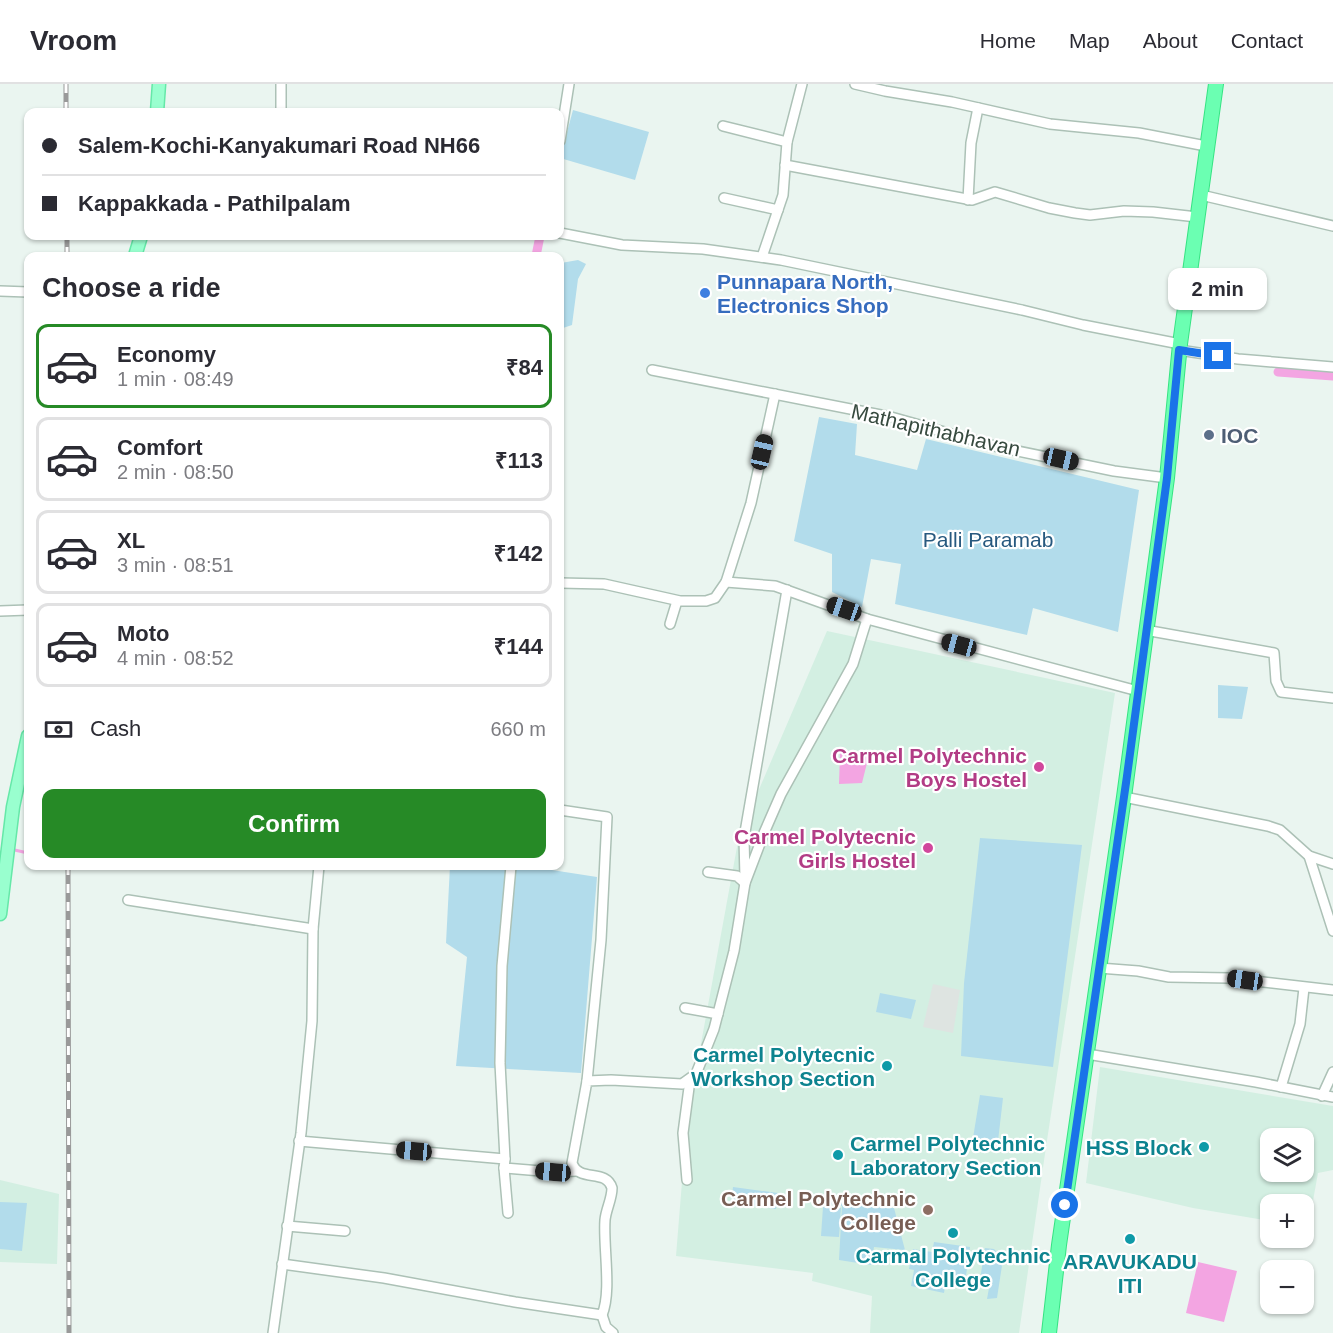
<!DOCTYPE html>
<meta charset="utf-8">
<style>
body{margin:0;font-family:Helvetica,sans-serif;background:#f7f7f7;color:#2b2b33;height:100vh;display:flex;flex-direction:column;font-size:22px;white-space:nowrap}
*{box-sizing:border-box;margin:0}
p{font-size:20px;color:#7c7c81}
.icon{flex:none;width:33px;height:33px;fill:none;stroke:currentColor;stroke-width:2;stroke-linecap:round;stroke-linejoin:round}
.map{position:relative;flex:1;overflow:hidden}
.panel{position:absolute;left:24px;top:168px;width:540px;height:618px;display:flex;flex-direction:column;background:#fff;border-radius:12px;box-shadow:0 2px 4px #0004}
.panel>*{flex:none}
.hud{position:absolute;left:24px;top:24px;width:540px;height:132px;border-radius:12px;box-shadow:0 2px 4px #0004;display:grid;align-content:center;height:132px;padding:0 18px;background:#fff}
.fabs{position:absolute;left:1260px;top:1044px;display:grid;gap:12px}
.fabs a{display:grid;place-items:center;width:54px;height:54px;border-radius:12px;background:#fff;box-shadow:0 2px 4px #0004;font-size:30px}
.end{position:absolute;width:27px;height:27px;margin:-14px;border:8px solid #1a73e8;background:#fff;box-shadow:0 0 0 3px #fff}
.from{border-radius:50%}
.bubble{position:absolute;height:42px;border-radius:12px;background:#fff;box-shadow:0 2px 4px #0004;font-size:20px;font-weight:700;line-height:42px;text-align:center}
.car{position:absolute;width:18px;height:36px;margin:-18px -9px;border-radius:8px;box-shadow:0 0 4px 2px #0007;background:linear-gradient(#222 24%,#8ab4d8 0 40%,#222 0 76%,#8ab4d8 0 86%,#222 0)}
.hud b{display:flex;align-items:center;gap:21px;height:57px;font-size:22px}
.hud b+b{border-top:2px solid #e1e1e2}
.hud i{width:15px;height:15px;background:#2b2b33}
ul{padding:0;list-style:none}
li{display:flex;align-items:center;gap:18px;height:84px;margin:0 12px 9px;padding:0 6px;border:3px solid #e1e1e2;border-radius:12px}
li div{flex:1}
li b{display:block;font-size:22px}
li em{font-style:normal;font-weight:700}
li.current{border-color:#268a26}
li>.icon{width:54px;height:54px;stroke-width:1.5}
h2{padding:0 18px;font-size:27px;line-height:72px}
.pay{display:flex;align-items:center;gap:15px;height:66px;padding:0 18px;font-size:22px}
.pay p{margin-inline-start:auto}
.cta{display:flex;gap:12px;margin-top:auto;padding:12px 18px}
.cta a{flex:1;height:69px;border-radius:12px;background:#268a26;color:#fff;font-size:24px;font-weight:700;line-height:69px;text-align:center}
header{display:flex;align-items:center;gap:36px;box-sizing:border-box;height:84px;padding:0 30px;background:#fff;border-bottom:2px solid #e1e1e2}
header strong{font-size:28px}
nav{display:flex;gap:33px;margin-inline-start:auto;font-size:21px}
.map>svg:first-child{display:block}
</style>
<header>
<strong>Vroom</strong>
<nav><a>Home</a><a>Map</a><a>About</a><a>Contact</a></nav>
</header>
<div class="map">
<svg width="1333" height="1249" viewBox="0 0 1333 1249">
<rect width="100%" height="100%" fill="#eaf5f0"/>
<g fill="#d3efe2" fill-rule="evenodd">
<polygon points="827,547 1115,609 1046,1063 1019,1249 870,1249 872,1212 812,1197 813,1189 676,1172 687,1036 739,752"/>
<path d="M1100 983 1333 1022V1086L1318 1089 1308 1144 1304 1143V1120H1270V1137L1193 1124 1086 1099ZM1304 1054V1088H1270V1054Z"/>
<polygon points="0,1096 59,1110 57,1180 0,1178"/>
</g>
<g fill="#b2dceb">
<polygon points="573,26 649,48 635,96 560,74"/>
<polygon points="578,176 586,180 578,195 572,241 560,245 560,182 561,179"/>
<polygon points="819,333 857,340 855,371 917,386 926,355 1139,406 1118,548 1033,524 1027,551 895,520 901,480 871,475 862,523 832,508 832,470 794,457"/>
<polygon points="1218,601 1248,603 1242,635 1218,634"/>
<polygon points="980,754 1082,761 1053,983 961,972 964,899"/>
<polygon points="450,782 526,782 597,793 581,989 456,982 467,873 446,859"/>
<polygon points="880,909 916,916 911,935 876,928"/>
<polygon points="980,1011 1003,1014 998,1057 973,1054"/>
<polygon points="733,1103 778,1109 776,1125 731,1119"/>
<polygon points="823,1116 894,1124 905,1166 874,1163 871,1181 839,1176 842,1122 823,1119"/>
<polygon points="0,1118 27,1119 22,1167 0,1165"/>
<polygon points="823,1123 841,1124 839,1153 821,1152"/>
<polygon points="934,1158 970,1163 965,1199 946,1196 944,1209 911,1202 914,1186 909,1185 913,1165 932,1168"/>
<polygon points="985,1164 994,1165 1003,1175 997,1214 987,1215 989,1204 979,1202"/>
</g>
<polygon fill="#dee4e1" points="933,900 960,906 953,949 923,943"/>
<g fill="#f3a5e2">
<polygon points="870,667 862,699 839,700 840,669"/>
<polygon points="1198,1178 1237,1187 1224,1238 1186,1229"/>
</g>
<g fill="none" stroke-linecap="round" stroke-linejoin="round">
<polyline stroke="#f3a5e2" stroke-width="3" points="10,765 28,769"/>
<g stroke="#f3a5e2" stroke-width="9">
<polyline points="536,172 540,152"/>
<polyline points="1278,288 1333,292"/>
</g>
<defs>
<g id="minor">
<polyline points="281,0 281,28"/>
<polyline points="855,0 885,7 952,18 1050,40 1139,49 1206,62"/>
<polyline points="723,42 787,58"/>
<polyline points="560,57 569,0"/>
<polyline points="785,81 972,116 995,108 1049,124 1075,129 1090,131 1124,127 1153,128 1197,133"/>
<polyline points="1201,111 1333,142"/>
<polyline points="724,114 778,126"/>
<polyline points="968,116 971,59 978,24"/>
<polyline points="560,149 622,161 703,165 781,176 1022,226 1083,241 1180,260"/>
<polyline points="762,173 783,111 787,58 802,0"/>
<polyline points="0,207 28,208"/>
<polyline points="1179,266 1238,275 1333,283"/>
<polyline points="652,286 891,333 998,363 1114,387 1167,394"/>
<polyline points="726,498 775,502 867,535 1138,607"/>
<polyline points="560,499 604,500 680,517 706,517 715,514 726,498 751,419 775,310"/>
<polyline points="0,527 28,526"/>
<polyline points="670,540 677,517"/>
<polyline points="1145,546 1274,569 1276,597 1281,608 1333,614"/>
<polyline points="1124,713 1268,742 1280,746 1309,772 1333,780"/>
<polyline points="560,726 607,733 601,856 587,997"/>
<polyline points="1309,772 1333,847"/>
<polyline points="708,788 737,792 745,799"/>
<polyline points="745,794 744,754 787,506"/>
<polyline points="128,816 313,845"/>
<polyline points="1099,884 1138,887 1169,893 1229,894 1333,906"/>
<polyline points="685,924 718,930"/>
<polyline points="1087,970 1256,998 1333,1013"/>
<polyline points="1281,1003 1300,940 1304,904"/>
<polyline points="1322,1012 1333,988"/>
<polyline points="299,1057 505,1075 504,1084 553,1088 577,1087"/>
<polyline points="505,1075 500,979 502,882 511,782"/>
<polyline points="504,1084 508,1129"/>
<polyline points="687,1096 683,1049 690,996"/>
<polyline points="287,1142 345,1147"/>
<path d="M282 1180 384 1194 515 1218 602 1231C612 1207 603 1163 605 1136 606 1125 612 1115 612 1104 606 1084 579 1099 572 1079L587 997 611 996 682 1000 696 990 714 945 734 867 745 799 764 749 781 710 853 580 867 535"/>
<polyline points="602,1231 606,1243 613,1249"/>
<polyline points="273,1249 301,1049 312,937 313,845 319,782"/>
</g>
<g id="major">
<polyline points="157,28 159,0"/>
<polyline points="135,172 141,152"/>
<polyline points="0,830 13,723 28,652"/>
</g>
<polyline id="highway" points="1049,1249 1059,1161 1124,713 1167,394 1180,260 1216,0"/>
</defs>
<use href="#minor" stroke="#acc1b6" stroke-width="12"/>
<use href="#major" stroke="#65e8a8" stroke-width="15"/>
<use href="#highway" stroke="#36e383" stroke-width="16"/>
<use href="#minor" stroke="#fff" stroke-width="9"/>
<use href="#major" stroke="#99ffcf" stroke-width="12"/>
<use href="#highway" stroke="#6bffb2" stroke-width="14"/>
<defs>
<g id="rail">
<polyline points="66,0 66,28"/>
<polyline points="67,172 67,152"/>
<polyline points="68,782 69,1249"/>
</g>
</defs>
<use href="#rail" stroke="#999" stroke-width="5"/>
<use href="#rail" stroke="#fff" stroke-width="3" stroke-dasharray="9" stroke-linecap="butt"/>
</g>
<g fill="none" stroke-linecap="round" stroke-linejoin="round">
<polyline stroke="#1a73e8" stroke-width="8" points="1065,1121 1127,692 1167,394 1179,266 1218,272"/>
</g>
<circle fill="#3f7fe0" stroke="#fff" stroke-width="2" cx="705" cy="209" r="6"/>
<circle fill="#5c6f8a" stroke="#fff" stroke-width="2" cx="1209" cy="351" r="6"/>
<g fill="#d1479c" stroke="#fff" stroke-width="2">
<circle cx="1039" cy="683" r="6"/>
<circle cx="928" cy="764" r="6"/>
</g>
<g fill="#0f9aa8" stroke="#fff" stroke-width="2">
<circle cx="887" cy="982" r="6"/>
<circle cx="1204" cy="1063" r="6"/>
<circle cx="838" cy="1071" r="6"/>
<circle cx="953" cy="1149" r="6"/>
<circle cx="1130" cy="1155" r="6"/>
</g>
<circle fill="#8d6e63" stroke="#fff" stroke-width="2" cx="928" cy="1126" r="6"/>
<g text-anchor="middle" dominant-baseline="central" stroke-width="4.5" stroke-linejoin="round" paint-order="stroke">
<g font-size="21" font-weight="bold" fill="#366cbe" stroke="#fff" text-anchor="start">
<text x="717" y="197">Punnapara North,<tspan x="717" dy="24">Electronics Shop</tspan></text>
</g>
<g font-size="21" fill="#374a3f" stroke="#fff">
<text transform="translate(936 346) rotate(13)">Mathapithabhavan</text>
</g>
<g font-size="21" font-weight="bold" fill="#4e5e75" stroke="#fff" text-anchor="start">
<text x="1221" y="351">IOC</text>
</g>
<g font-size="21" fill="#27597f" stroke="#fff">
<text x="988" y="455">Palli Paramab</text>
</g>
<g font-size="21" font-weight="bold" fill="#b23c85" stroke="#fff" text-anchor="end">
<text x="1027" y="671">Carmel Polytechnic<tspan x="1027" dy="24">Boys Hostel</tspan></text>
<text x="916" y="752">Carmel Polytecnic<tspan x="916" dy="24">Girls Hostel</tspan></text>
</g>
<g font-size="21" font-weight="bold" fill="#0d838f" stroke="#fff" text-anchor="end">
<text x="875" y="970">Carmel Polytecnic<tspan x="875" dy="24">Workshop Section</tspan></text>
<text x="850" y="1059" text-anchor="start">Carmel Polytechnic<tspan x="850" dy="24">Laboratory Section</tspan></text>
<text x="1192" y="1063">HSS Block</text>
<text x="953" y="1171" text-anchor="middle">Carmal Polytechnic<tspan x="953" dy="24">College</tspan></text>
<text x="1130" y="1177" text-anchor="middle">ARAVUKADU<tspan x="1130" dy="24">ITI</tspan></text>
</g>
<g font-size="21" font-weight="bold" fill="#785e54" stroke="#fff" text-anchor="end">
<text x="916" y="1114">Carmel Polytechnic<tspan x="916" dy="24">College</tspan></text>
</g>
</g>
</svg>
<div class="fabs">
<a><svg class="icon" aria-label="layers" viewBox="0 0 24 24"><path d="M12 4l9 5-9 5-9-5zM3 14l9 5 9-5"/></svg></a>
<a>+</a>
<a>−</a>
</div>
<i class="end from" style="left:1065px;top:1121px"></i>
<i class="end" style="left:1218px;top:272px"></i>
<div class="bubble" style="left:1168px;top:184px;width:99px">2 min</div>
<i class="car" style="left:762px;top:368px;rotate:13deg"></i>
<i class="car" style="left:1061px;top:375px;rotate:103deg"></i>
<i class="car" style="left:844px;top:525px;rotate:289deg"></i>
<i class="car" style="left:959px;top:561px;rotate:285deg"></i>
<i class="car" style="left:1245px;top:896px;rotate:278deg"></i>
<i class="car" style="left:414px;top:1067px;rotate:275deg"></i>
<i class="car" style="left:553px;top:1088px;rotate:275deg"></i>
<div class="hud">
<b><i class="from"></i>Salem-Kochi-Kanyakumari Road NH66</b>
<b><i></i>Kappakkada - Pathilpalam</b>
</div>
<section class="panel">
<h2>Choose a ride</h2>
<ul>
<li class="current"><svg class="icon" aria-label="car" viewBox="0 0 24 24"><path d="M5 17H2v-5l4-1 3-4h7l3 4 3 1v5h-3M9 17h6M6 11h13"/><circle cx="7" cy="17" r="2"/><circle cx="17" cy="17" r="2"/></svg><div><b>Economy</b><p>1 min · 08:49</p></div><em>₹84</em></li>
<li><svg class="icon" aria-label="car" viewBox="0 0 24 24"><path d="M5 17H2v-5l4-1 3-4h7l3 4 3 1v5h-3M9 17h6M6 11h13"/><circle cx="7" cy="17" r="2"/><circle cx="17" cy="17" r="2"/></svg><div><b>Comfort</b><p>2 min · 08:50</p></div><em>₹113</em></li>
<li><svg class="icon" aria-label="car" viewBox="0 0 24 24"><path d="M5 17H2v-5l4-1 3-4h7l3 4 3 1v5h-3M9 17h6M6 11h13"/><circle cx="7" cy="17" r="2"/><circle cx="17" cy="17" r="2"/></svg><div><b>XL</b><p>3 min · 08:51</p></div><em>₹142</em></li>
<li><svg class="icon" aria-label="car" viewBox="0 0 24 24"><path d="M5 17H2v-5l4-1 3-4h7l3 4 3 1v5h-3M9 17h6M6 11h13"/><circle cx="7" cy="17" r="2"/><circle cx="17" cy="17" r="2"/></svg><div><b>Moto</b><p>4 min · 08:52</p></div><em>₹144</em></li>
</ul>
<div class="pay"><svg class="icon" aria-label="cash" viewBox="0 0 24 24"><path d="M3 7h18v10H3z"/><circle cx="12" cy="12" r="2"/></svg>Cash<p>660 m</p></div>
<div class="cta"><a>Confirm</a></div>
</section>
</div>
